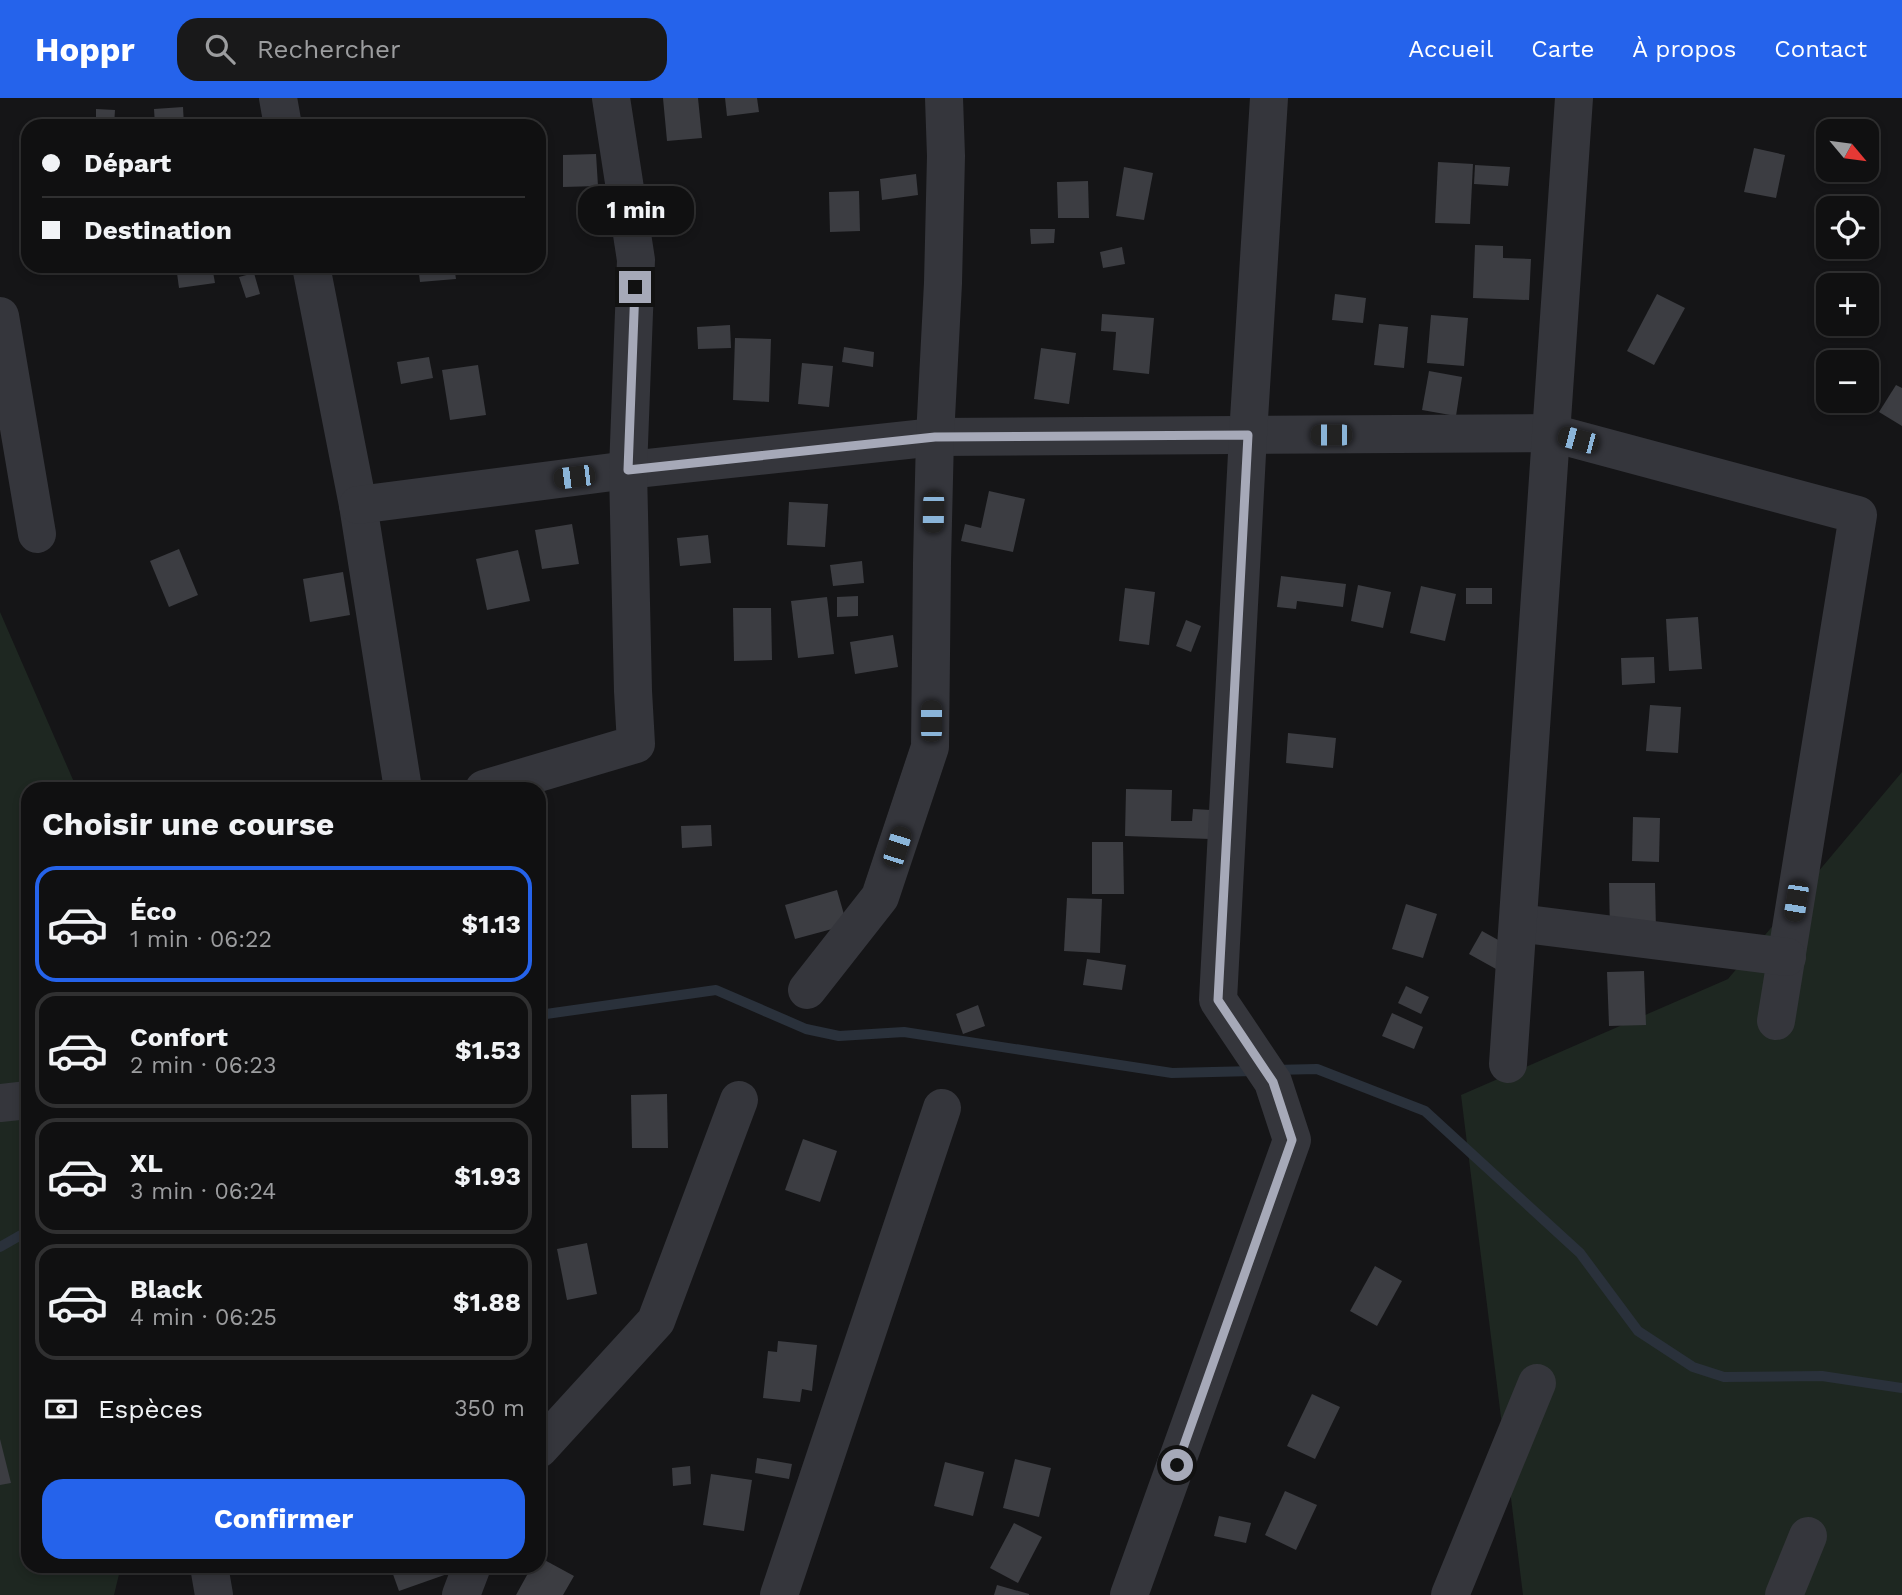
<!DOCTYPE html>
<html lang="fr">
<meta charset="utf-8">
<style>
body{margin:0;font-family:"Work Sans",sans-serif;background:#19191a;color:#f1f3f6;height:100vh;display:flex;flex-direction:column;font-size:26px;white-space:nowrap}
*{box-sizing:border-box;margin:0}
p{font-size:23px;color:#9c9d9f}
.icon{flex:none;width:38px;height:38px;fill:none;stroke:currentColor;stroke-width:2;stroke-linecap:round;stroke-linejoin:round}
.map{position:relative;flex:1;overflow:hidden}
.side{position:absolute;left:21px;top:684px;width:525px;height:791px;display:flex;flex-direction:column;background:#101011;border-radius:21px;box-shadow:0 4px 10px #0003,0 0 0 2px #303031}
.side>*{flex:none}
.top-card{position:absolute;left:21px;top:21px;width:525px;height:154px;border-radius:21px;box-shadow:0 4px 10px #0003,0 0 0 2px #303031;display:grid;align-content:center;height:154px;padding:0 21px;background:#101011}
.needle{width:46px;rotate:119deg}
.fabs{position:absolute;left:1816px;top:21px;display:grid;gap:14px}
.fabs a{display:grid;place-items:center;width:63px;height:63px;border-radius:14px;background:#101011;box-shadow:0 4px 10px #0003,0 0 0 2px #303031;font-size:35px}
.end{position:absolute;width:32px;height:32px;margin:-16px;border:9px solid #a6a9b8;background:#111;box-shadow:0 0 0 4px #111}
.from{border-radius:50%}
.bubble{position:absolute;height:49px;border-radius:21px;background:#101011;box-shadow:0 4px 10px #0003,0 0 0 2px #303031;font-size:23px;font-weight:700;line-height:49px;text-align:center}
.car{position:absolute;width:21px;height:42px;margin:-21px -10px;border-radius:9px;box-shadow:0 0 5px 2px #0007;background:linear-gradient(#222 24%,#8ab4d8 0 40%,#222 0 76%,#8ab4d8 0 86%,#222 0)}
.top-card b{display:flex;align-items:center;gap:24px;height:66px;font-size:26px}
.top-card b+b{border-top:2px solid #303031}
.top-card i{width:18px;height:18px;background:#f1f3f6}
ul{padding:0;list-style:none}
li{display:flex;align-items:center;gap:21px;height:116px;margin:0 14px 10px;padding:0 7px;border:4px solid #303031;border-radius:21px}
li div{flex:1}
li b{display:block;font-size:26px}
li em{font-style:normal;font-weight:700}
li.on{border-color:#2563eb}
li>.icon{width:63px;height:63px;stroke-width:1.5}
h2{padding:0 21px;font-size:32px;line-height:84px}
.pay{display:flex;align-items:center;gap:18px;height:77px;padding:0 21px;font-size:26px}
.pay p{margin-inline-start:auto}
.cta{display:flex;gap:14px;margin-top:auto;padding:14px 21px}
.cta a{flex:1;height:80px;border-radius:21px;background:#2563eb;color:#fff;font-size:28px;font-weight:700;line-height:80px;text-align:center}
header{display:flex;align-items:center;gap:42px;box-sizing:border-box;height:98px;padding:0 35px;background:#2563eb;color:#fff}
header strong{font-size:33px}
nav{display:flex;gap:38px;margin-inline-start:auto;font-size:24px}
.search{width:490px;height:63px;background:#19191a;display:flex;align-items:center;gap:18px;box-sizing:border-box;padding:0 24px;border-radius:21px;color:#9c9d9f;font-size:26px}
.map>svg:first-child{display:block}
</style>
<header>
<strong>Hoppr</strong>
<div class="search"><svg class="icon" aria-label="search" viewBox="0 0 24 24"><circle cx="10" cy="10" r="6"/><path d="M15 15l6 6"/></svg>Rechercher</div>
<nav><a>Accueil</a><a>Carte</a><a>À propos</a><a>Contact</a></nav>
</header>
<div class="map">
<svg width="1902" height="1497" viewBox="0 0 1902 1497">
<rect width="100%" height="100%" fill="#151517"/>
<g fill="#1e2721">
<polygon points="0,514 77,691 28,691 28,1468 121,1468 114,1497 0,1497"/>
<polygon points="1902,674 1902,1497 1523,1497 1461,997 1728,881"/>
</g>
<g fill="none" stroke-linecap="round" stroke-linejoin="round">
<g stroke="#2a313b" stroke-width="10">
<polyline points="539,917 716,892 806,931 839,938 904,934 1172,975 1254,973"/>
<polyline points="1273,972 1317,971 1425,1013 1580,1155 1638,1233 1693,1269 1724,1279 1822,1278 1902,1290"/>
<polyline points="0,1149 28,1133"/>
</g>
</g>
<g fill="#3c3d42">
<polygon points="663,0 698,0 702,40 667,43"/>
<polygon points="725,0 757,0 759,14 727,18"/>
<polygon points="183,9 184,28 155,28 154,11"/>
<polygon points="96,11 115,12 114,28 96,28"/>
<polygon points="1754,50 1785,57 1776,100 1744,94"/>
<polygon points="596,56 598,88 563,89 563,57"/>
<polygon points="1438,64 1473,66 1470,126 1435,125"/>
<polygon points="1475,67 1510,69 1508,88 1474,86"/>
<polygon points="1124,69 1153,75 1144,122 1116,118"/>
<polygon points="916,76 918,97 882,102 880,81"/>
<polygon points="1088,83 1089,120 1058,120 1057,84"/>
<polygon points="859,93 860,133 830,134 829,94"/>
<polygon points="1030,131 1055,131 1054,145 1031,146"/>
<polygon points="1475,147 1503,148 1503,160 1531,161 1529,202 1473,200"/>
<polygon points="1122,149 1125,166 1103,170 1100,154"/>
<polygon points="176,168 212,168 215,185 179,190"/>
<polygon points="418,168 454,168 456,181 420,184"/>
<polygon points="254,175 260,196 246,200 239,179"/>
<polygon points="1335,196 1366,200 1363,225 1332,222"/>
<polygon points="1657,196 1685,210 1654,267 1627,253"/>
<polygon points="1102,216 1154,220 1149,276 1113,272 1116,234 1101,233"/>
<polygon points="1431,217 1468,220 1464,268 1427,265"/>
<polygon points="1379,226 1408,229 1404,270 1374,267"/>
<polygon points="730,227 731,250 698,251 697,229"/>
<polygon points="735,240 771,241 769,304 733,302"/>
<polygon points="844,249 874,254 873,269 842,264"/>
<polygon points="1041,250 1076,255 1069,306 1034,301"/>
<polygon points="429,259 433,280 401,286 397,264"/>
<polygon points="802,265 833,268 829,309 798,306"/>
<polygon points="478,267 486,317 450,322 442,272"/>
<polygon points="1429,273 1462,279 1456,318 1422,312"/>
<polygon points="1896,287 1902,290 1902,328 1879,314"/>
<polygon points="989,393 1025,401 1013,454 961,443 965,426 981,430"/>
<polygon points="789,404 828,406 825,449 787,447"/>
<polygon points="572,426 579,466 542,471 535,432"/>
<polygon points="708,437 711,465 680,468 677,440"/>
<polygon points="179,451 198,497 169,509 150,463"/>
<polygon points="518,452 530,503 487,512 476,461"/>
<polygon points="862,463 864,485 833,488 830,467"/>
<polygon points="343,474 350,517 310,524 303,481"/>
<polygon points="1281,478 1346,486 1343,509 1297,503 1296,511 1277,509"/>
<polygon points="1358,487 1391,494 1383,530 1351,523"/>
<polygon points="1421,488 1456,496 1445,543 1410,535"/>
<polygon points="1125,490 1155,494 1149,547 1119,543"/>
<rect x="1466" y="490" width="26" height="16"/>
<polygon points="858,498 858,518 837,519 837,499"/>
<polygon points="827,499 834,556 798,560 791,503"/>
<polygon points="733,510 771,510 772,562 734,563"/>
<polygon points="1698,519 1702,571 1669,573 1666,521"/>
<polygon points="1186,522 1201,528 1191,554 1176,548"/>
<polygon points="893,537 898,569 855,576 850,544"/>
<polygon points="1654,559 1655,585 1622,587 1621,560"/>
<polygon points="1650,607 1681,609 1678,655 1646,653"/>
<polygon points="1288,635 1336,640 1333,670 1286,665"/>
<polygon points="1126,691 1172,692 1171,723 1192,723 1193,711 1211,712 1210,741 1125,738"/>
<polygon points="1633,719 1660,720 1659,764 1632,763"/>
<polygon points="711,727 712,748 682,750 681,728"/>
<polygon points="1092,744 1123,744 1124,796 1092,796"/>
<polygon points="1609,785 1655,785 1656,833 1610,833"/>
<polygon points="837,792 847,827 795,841 785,807"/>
<polygon points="1067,800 1102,801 1100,855 1064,853"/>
<polygon points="1406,806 1437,816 1423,860 1392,851"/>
<polygon points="1482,833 1509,848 1496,871 1469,856"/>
<polygon points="1087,861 1126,867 1122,892 1083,887"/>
<polygon points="1644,873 1646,927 1609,928 1607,874"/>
<polygon points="1406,888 1429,899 1421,916 1398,905"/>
<polygon points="978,907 985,928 963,936 956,916"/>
<polygon points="1392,915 1423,929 1414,951 1382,938"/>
<polygon points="667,996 668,1050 632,1050 631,997"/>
<polygon points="803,1041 837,1053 820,1104 785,1092"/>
<polygon points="587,1145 597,1196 567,1202 557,1151"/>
<polygon points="1375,1168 1402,1183 1377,1228 1350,1213"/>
<polygon points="778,1243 817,1247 812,1293 802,1291 800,1304 763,1300 768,1253 777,1254"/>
<polygon points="1312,1296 1340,1309 1315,1361 1287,1348"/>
<polygon points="0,1341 11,1385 0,1387"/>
<polygon points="757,1360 792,1366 789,1381 755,1375"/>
<polygon points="1015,1361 1051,1370 1039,1419 1003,1410"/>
<polygon points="945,1364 984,1374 973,1418 934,1408"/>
<polygon points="690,1368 691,1386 673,1388 672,1370"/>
<polygon points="711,1376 752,1382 744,1433 703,1427"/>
<polygon points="1285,1393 1317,1407 1296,1452 1265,1437"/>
<polygon points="1219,1418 1251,1425 1246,1445 1214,1438"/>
<polygon points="1014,1425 1042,1439 1018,1485 990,1470"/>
<polygon points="539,1459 574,1478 563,1497 516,1497 532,1468 539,1468"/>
<polygon points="390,1468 448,1468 450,1475 399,1493"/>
<polygon points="997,1487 1029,1496 1029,1497 994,1497"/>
</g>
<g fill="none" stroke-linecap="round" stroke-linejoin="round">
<g stroke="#35363c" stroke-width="38">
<polyline points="278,0 283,28"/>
<polyline points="311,168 358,407 403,691"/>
<polyline points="0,218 37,436"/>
<polyline points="358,407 628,372 935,339 1552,335 1858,417 1776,923"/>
<polyline points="484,691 636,646 633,593 628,372 636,162 611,0"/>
<polyline points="1518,825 1787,859"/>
<polyline points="807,892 880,799 930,649 932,465 935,339 943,185 946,58 944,0"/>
<polyline points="1508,966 1574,0"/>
<polyline points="0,1005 28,1002"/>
<polyline points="539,1351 656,1223 739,1002"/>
<polyline points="209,1468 214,1497"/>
<polyline points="461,1497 472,1468"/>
<polyline points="779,1497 942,1010"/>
<polyline points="1129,1497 1292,1042 1273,984 1218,902 1248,337 1269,0"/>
<polyline points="1450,1497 1537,1285"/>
<polyline points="1784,1497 1808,1438"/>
</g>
</g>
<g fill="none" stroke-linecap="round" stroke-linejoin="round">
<polyline stroke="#a6a9b8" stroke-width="9" points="635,189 628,372 935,339 1248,337 1218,902 1273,984 1292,1042 1177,1367"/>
</g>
</svg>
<div class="fabs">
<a><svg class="needle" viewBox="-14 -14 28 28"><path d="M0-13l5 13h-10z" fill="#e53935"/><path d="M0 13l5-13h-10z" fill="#9c9d9f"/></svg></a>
<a><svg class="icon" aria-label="locate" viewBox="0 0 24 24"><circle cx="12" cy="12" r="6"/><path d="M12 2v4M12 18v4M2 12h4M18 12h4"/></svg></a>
<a>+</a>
<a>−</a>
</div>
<i class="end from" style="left:1177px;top:1367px"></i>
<i class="end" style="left:635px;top:189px"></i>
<div class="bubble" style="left:578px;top:88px;width:116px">1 min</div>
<i class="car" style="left:1331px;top:337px;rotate:270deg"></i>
<i class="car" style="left:1578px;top:342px;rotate:285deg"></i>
<i class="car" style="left:574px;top:379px;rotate:263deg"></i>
<i class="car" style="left:933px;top:414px;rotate:181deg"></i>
<i class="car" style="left:931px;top:623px;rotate:0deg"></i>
<i class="car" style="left:897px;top:749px;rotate:18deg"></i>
<i class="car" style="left:1796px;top:803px;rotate:189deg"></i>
<div class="top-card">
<b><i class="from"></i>Départ</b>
<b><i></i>Destination</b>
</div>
<section class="side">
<h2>Choisir une course</h2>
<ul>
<li class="on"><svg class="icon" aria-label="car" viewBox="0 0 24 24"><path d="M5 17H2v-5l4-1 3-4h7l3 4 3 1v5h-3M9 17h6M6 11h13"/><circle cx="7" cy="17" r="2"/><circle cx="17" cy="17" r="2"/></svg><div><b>Éco</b><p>1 min · 06:22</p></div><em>$1.13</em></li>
<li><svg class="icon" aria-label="car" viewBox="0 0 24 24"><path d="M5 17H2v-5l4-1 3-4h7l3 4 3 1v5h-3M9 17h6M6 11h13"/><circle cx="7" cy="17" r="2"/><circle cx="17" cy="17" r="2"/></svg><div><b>Confort</b><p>2 min · 06:23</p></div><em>$1.53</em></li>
<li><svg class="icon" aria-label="car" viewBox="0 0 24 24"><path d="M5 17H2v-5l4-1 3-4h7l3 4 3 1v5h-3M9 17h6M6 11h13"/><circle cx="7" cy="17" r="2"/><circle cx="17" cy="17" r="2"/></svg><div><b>XL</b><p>3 min · 06:24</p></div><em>$1.93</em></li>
<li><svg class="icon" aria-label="car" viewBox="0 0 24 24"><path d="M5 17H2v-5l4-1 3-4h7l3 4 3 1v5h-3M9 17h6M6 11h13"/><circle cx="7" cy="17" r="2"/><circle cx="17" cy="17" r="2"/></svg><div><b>Black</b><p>4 min · 06:25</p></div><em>$1.88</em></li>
</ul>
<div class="pay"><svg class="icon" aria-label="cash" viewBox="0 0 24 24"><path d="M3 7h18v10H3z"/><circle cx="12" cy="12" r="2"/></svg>Espèces<p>350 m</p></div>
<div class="cta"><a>Confirmer</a></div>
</section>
</div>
